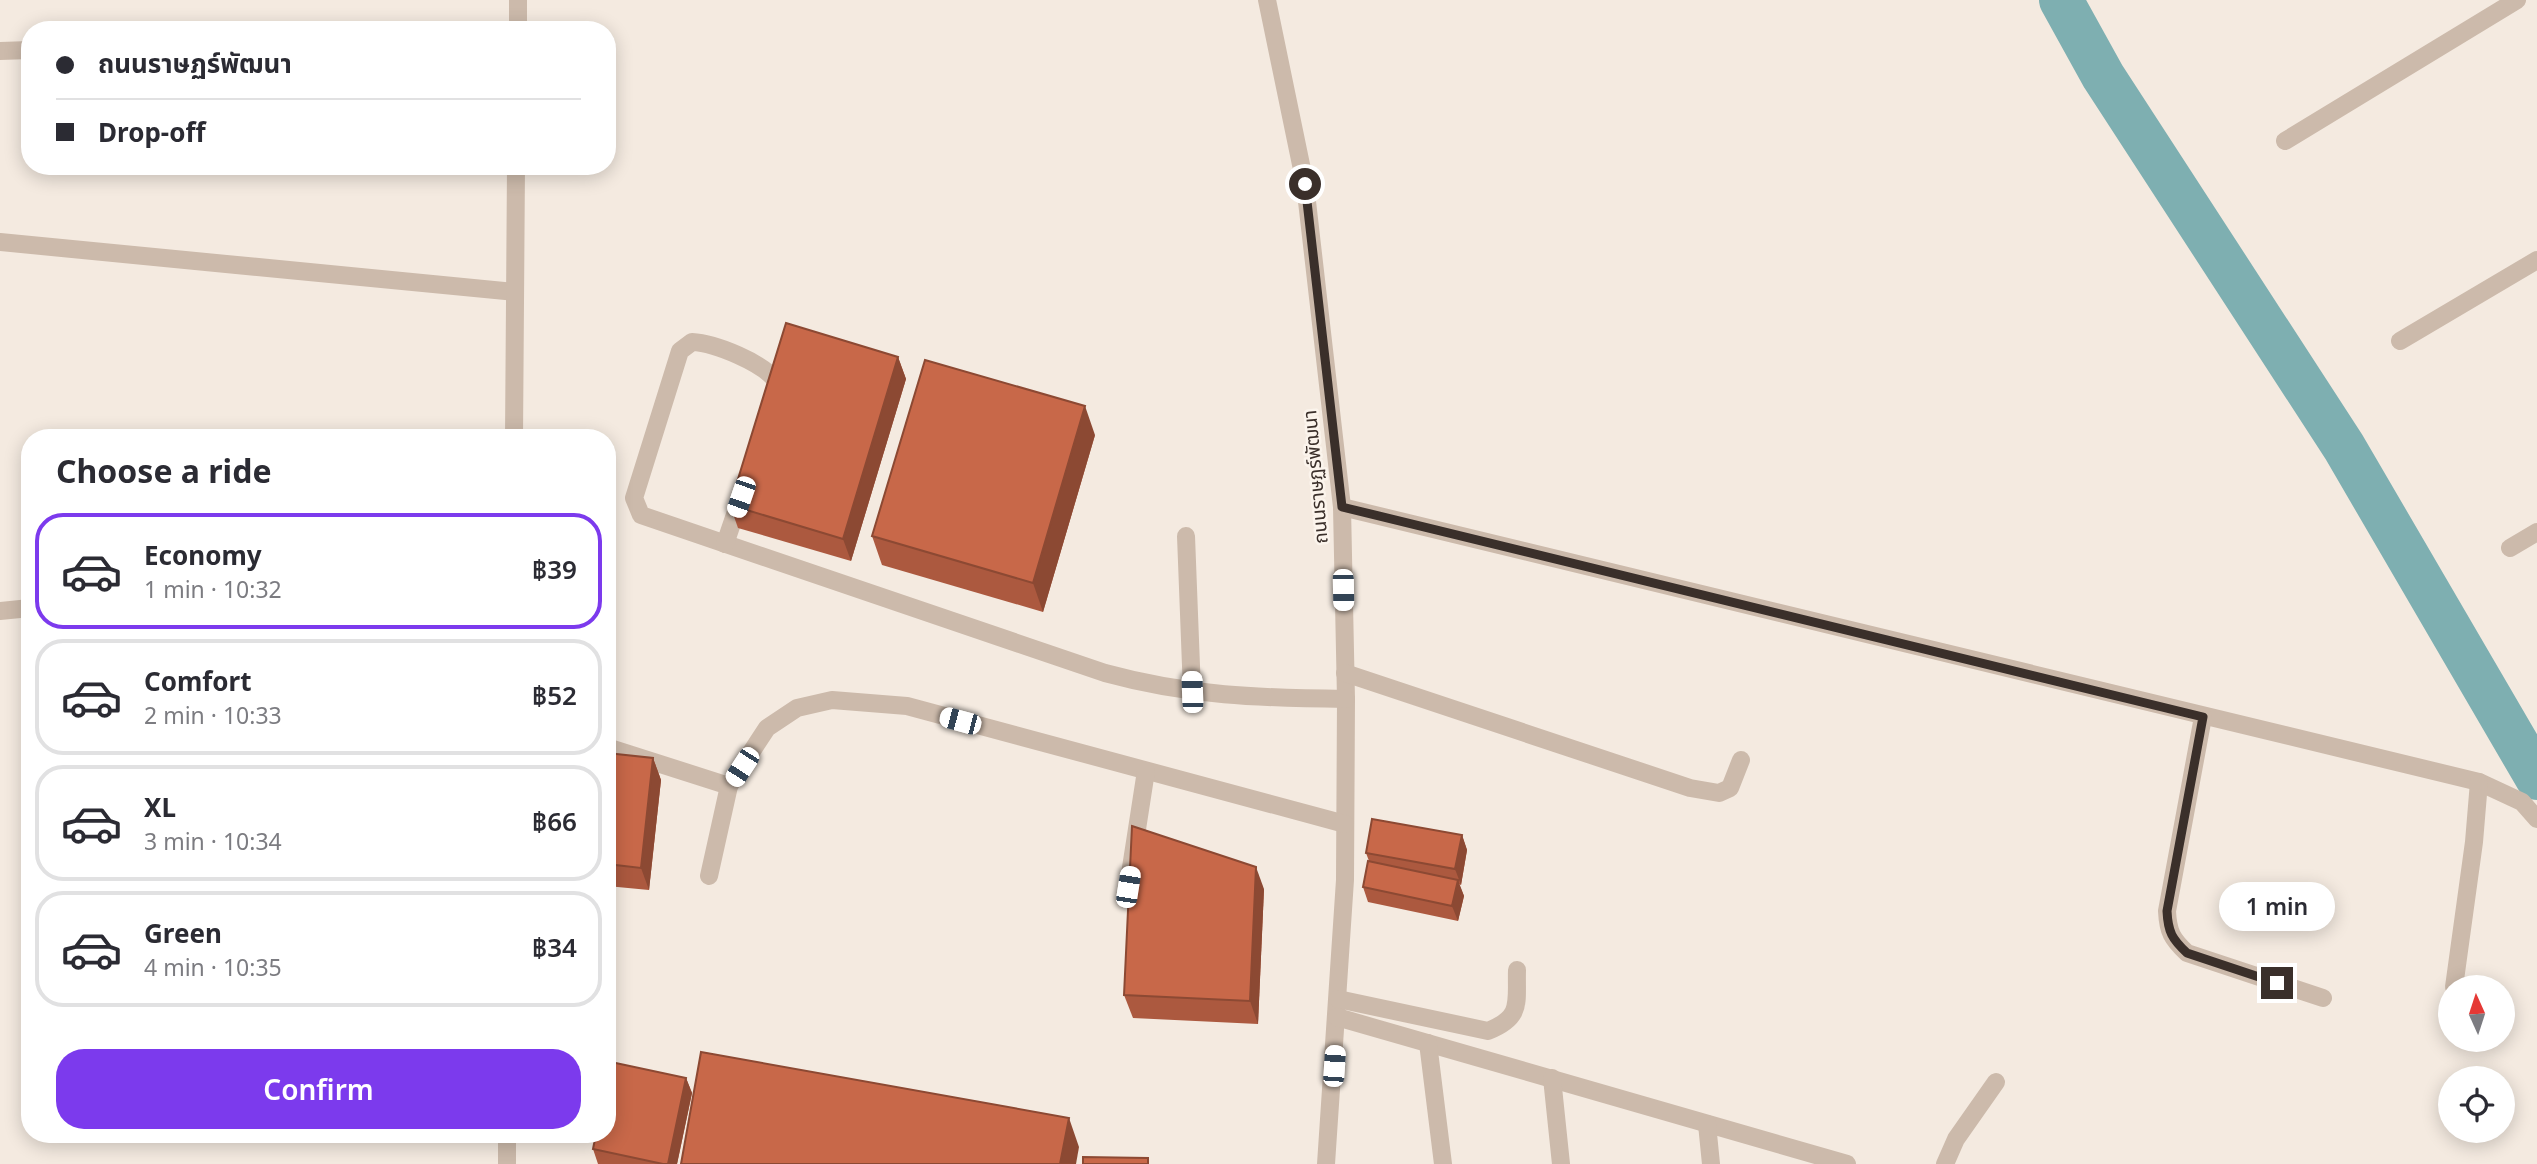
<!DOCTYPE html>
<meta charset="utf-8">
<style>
body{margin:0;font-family:"Noto Sans","Noto Sans Thai",sans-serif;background:#f7f7f7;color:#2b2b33;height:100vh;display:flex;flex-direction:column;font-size:26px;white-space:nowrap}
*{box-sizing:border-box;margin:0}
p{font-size:23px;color:#7c7c81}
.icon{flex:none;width:38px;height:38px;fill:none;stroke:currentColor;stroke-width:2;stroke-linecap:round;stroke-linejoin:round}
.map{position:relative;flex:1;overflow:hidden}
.side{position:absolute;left:21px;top:429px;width:595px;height:714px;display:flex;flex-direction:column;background:#fff;border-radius:28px;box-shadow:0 4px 18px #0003}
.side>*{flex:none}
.hud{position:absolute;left:21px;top:21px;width:595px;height:154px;border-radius:28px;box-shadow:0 4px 18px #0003;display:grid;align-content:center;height:154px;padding:0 35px;background:#fff}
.needle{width:46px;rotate:357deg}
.controls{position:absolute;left:2438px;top:975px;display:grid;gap:14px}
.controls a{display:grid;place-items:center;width:77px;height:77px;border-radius:50%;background:#fff;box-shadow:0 4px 18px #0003;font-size:35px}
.end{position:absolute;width:32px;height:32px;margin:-16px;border:9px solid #3a2f2a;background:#fff;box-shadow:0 0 0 4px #fff}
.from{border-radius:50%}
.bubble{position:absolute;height:49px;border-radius:24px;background:#fff;box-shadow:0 4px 18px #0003;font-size:23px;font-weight:600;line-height:49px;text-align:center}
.car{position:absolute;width:21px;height:42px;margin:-21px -10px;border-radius:9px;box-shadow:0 0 5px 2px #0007;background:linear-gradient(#fff 24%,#345 0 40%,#fff 0 76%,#345 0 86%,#fff 0)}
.hud b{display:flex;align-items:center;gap:24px;height:66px;font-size:26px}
.hud b+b{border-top:2px solid #e1e1e2}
.hud i{width:18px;height:18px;background:#2b2b33}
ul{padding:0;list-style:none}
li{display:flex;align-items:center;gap:21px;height:116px;margin:0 14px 10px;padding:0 21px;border:4px solid #e1e1e2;border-radius:28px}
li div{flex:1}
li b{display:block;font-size:26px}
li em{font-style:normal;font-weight:600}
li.selected{border-color:#7c3aed}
li>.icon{width:63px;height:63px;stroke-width:1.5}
h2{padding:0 35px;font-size:32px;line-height:84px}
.action{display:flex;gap:14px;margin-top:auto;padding:14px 35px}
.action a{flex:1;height:80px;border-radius:28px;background:#7c3aed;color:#fff;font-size:28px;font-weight:600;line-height:80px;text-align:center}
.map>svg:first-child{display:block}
</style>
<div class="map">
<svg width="2537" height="1164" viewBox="0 0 2537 1164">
<rect width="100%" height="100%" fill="#f4eae0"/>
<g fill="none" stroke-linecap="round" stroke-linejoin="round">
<polyline stroke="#7eafb1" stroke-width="44" points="2061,0 2103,76 2344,447 2537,778"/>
<g stroke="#ccbaab" stroke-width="18">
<polyline points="1267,0 1305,184 1342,507 1346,699 1345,880 1326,1164"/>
<polyline points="518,30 518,0"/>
<polyline points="0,51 30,50"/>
<polyline points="2285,141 2517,0"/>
<polyline points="0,242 515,292"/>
<polyline points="2400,341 2537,260"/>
<path d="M775 395 777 382C764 363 715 343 692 342L680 351 634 498 641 515 1105 673C1189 696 1259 698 1346 699"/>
<polyline points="514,438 516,166"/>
<polyline points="1342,507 2479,782 2522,802 2537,819"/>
<polyline points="1186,536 1192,692"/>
<polyline points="725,544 742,494"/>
<polyline points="2510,548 2537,532"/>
<polyline points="0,611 30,608"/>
<polyline points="1345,673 1690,788 1719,793 1730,788 1741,760"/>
<path d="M2203 717 2167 911C2168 932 2172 939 2187 953L2323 998"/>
<polyline points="607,747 729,786"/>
<polyline points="709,876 729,786 767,728 797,708 832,700 907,706 1345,824"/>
<polyline points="1128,887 1146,771"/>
<polyline points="2454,987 2474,842 2479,782"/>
<path d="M1338 999 1488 1031C1523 1017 1516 1003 1517 970"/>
<polyline points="1337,1017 1847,1164"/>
<polyline points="1428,1043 1443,1164"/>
<polyline points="1552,1078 1561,1164"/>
<polyline points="1707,1124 1711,1164"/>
<polyline points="507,1164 507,1134"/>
<polyline points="1945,1164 1956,1139 1996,1082"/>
</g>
</g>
<g fill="#ac593f">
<polygon points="898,357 906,379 851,561 738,528 730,505"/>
<polygon points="1095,435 1043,612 882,565 872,536"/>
<polygon points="607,753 653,758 661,780 649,890 607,886"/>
<polygon points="1462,835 1467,850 1461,885 1459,884 1464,896 1458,921 1368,902 1363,887 1369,861 1366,853"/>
<polygon points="1264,889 1258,1024 1133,1018 1124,995"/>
<polygon points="686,1078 692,1093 677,1164 598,1164 593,1149"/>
</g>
<g fill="#8c4933">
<polygon points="898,357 906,379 851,561 843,539"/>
<polygon points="1085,406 1095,435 1043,612 1033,583"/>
<polygon points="653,758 661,780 649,890 641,868"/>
<polygon points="1462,835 1467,850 1461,885 1455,869"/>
<polygon points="1256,867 1264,889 1258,1024 1250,1001"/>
<polygon points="1458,880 1464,896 1458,921 1452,906"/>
<polygon points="686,1078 692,1093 677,1164 668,1164"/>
<polygon points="1069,1118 1079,1147 1076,1164 1060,1164"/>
</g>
<g fill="#c86849" stroke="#8c4933" stroke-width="2">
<polygon points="786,323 898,357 843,539 730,505"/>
<polygon points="925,360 1085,406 1033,583 872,536"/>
<polygon points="607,753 653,758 641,868 607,864"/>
<polygon points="1372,819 1462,835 1455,869 1366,853"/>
<polygon points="1132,826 1256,867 1250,1001 1124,995"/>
<polygon points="1368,861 1458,880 1452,906 1363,887"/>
<polygon points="701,1052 1069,1118 1060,1164 681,1164"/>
<polygon points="611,1062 686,1078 668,1164 663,1164 593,1149 596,1134 607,1134 607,1080"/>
<polygon points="1083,1157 1148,1158 1148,1164 1083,1164"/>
</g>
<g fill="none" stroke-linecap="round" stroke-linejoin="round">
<path stroke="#3a2f2a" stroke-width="9" d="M1305 184 1342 507 2203 717 2167 911C2168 932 2172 939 2187 953L2277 983"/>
</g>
<g text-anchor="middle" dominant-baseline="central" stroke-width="5" stroke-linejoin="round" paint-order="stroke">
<g font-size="19" fill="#3a2f2a" stroke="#fbf4ec">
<text transform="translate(1315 477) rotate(-95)">ถนนราษฏร์พัฒนา</text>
</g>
</g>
</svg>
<div class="controls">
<a><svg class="needle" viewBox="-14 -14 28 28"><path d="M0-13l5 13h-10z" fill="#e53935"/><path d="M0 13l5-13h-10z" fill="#7c7c81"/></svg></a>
<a><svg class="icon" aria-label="locate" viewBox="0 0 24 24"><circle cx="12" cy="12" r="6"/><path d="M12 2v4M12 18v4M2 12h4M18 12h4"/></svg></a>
</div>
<i class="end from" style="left:1305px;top:184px"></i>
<i class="end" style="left:2277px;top:983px"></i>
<div class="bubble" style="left:2219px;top:882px;width:116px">1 min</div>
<i class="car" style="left:741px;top:497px;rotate:199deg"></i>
<i class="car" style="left:1343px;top:590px;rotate:179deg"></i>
<i class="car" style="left:1192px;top:692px;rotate:358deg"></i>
<i class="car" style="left:960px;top:721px;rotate:285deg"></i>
<i class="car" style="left:742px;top:767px;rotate:213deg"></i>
<i class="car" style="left:1128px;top:887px;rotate:9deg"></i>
<i class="car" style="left:1334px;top:1066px;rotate:4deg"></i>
<div class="hud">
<b><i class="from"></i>ถนนราษฏร์พัฒนา</b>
<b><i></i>Drop-off</b>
</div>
<section class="side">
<h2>Choose a ride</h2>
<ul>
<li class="selected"><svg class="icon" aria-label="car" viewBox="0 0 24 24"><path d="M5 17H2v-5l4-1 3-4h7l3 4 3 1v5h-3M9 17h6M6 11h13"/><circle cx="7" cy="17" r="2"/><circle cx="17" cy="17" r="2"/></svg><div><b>Economy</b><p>1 min · 10:32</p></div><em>฿39</em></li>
<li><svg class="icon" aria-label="car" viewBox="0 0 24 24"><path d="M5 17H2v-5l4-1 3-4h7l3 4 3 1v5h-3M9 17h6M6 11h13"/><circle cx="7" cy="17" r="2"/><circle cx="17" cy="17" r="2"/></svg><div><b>Comfort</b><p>2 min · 10:33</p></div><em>฿52</em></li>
<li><svg class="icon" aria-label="car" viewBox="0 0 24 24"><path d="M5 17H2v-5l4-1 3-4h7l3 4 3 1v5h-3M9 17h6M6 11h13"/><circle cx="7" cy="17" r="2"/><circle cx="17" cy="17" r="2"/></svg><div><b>XL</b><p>3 min · 10:34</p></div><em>฿66</em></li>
<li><svg class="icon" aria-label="car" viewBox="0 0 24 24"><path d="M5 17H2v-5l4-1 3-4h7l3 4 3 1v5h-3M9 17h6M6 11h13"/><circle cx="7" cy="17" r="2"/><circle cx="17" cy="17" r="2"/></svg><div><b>Green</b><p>4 min · 10:35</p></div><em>฿34</em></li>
</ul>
<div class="action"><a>Confirm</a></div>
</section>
</div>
